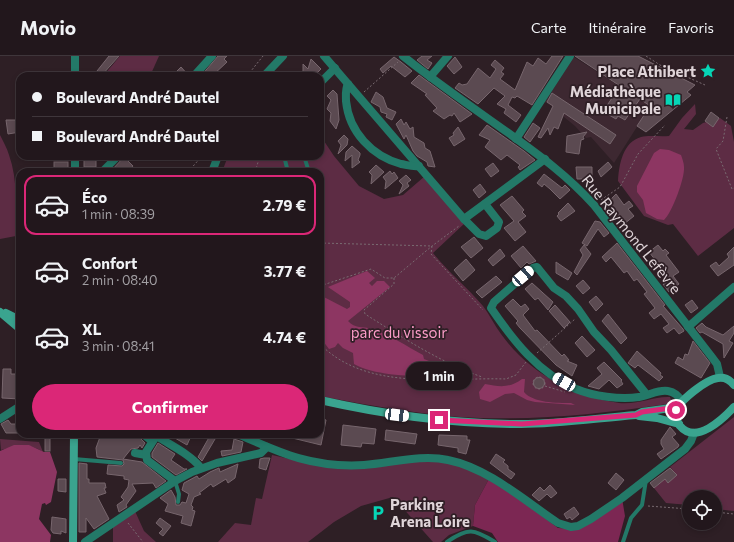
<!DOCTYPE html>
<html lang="fr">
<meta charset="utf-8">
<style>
body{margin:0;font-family:Commissioner,sans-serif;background:#2e2429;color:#f1f3f6;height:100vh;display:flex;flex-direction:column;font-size:15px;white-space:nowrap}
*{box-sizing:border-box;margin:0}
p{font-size:13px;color:#a29fa3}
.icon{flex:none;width:22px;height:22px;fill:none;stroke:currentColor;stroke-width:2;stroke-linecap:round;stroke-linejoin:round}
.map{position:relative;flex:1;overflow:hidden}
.drawer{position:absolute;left:16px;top:112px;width:308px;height:270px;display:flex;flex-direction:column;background:#22171c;border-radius:12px;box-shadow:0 2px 6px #0003,0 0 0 1px #3f363b}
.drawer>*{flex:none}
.hud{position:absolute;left:16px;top:16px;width:308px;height:88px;border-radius:12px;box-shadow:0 2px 6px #0003,0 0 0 1px #3f363b;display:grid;align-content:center;height:88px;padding:0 16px;background:#22171c}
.fabs{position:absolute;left:682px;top:434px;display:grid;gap:8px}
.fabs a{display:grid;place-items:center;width:40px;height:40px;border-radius:50%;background:#22171c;box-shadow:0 2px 6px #0003,0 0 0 1px #3f363b;font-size:20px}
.end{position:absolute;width:18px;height:18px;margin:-9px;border:5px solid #db2777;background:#fff;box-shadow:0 0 0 2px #fff}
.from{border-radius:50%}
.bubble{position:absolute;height:28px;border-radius:14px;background:#22171c;box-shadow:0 2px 6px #0003,0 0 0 1px #3f363b;font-size:13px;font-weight:700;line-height:28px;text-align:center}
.car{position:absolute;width:12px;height:24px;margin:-12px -6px;border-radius:5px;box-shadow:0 0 3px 1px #0007;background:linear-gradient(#fff 24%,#345 0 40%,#fff 0 76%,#345 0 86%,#fff 0)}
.hud b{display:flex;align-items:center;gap:14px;height:38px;font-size:15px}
.hud b+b{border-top:1px solid #3f363b}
.hud i{width:10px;height:10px;background:#f1f3f6}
ul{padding:7px 0 0;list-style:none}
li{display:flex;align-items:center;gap:12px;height:60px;margin:0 8px 6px;padding:0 8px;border:2px solid transparent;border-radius:12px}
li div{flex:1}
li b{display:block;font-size:15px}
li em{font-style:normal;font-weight:700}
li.current{border-color:#db2777}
li>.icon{width:36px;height:36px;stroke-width:1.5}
.button{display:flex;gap:8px;margin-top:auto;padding:8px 16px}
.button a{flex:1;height:46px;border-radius:24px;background:#db2777;color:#fff;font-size:16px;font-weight:700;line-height:46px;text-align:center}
header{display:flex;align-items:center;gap:24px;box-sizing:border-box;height:56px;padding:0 20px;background:#22171c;border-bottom:1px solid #3f363b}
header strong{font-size:19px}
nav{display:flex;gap:22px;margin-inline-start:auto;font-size:14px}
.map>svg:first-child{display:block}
</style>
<header>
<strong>Movio</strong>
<nav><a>Carte</a><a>Itinéraire</a><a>Favoris</a></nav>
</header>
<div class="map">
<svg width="734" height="486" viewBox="0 0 734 486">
<rect width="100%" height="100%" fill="#2e1f25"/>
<polygon fill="#3d2831" points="574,1 652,51 647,55 614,107 591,81 586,82 575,70 559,57 559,54 545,46"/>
<g fill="#5d2c44">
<polygon points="120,0 159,0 150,20 105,20 104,19"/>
<path d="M695 48 696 58 684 73 693 74 703 67 720 62 731 70 734 86V172L698 200 673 168 668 169 644 160 618 125C619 108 623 86 641 81 649 79 660 81 669 80L682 62Z"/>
<path d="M0 79C3 85 7 92 9 99 18 124 16 154 16 180L0 183Z"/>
<path d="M320 79 334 100 359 130 384 143 403 139 425 120 465 167 433 197C448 216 467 231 483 250 490 259 494 269 501 278 529 317 572 340 619 347 639 349 653 340 670 341L672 346 668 348C606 357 544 364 480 362 426 360 373 350 320 340V116H222L228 100H320Z"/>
<polygon points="734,361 734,455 715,453 715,441 689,441 689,449 666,447 654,432 658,429 657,426 677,419 670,411"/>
<path d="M0 383 39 386 43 396C25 385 19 390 1 394Z"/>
<polygon points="272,399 322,410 444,404 490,421 475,449 473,470 449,479 441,486 433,486 393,441 361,450 334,466 308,486 218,486 235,467 251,469 256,442 262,443"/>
<polygon points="134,453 144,475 156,486 113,486 113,469"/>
</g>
<polygon fill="#7c2753" points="490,421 558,472 576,473 622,442 625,460 618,486 498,486 492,477 473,470 475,449"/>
<g fill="#8d3662">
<path d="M660 93 669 94 681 99C682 102 684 107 684 111 685 122 672 157 664 164L657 163 646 157 643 144 637 136V130L654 97Z"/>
<path d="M367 215 375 222 369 227 372 230 377 225H384L390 231 348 265C355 273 363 270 371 273 387 277 408 291 423 299L424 303 454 315 453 320C423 320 380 322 354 308L353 297 343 292 338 287 335 291 329 293 320 281V239L347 253 350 251V246L328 231Z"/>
<path d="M522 323H525L524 336C533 347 557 347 571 347L575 349 535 346 527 344 514 337 505 338 490 346 480 343 479 336 485 328C500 331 510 332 522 323Z"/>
<polygon points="14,389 29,389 44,396 50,396 57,416 51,446 46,449 45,447 42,448 39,463 51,479 50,486 0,486 0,395"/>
</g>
<g fill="#5b4a51" stroke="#77666d">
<polygon points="109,0 119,0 102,19 97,15"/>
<polygon points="218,0 227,0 224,3 227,6 212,20 201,20"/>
<polygon points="422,0 432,0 427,4 432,7 428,13 417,4"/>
<polygon points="552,0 563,0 532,49 517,40 515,42 512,41 508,49 521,59 516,66 504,57 506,53 497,48 505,40 494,32 478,48 455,32 459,27 462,29 467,28 478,12 490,22 496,13 491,9 495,4 504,12 501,16 504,18 500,23 515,34 527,6 533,10 538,2 546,8"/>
<polygon points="575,0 638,0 695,29 687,36 691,39 646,76 637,70 650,50 640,43 625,64 618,60 616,63 609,59 610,58 604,54 620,30"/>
<polygon points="394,1 401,6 412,15 405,21 391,10 383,17 380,13"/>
<polygon points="455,1 462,11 454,18 447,10"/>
<polygon points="311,3 321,13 316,18 318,20 297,20 303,15 303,8 308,13"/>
<polygon points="181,11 189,20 172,20"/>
<polygon points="419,19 427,25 472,58 460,66 454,57 452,60 450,59 444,63 433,55 437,52 425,39 427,38 411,27"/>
<polygon points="333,34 337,38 339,64 336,73 330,65 331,57 327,53 331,44 327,40"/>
<polygon points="376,36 383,41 387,52 396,56 392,64 386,61 387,58 381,56 380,51 371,46"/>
<polygon points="552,37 616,79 610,88 564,57 558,73 554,71 550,79 548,72 541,82 538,81 553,50 547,46"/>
<polygon points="711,56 719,62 713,71 705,65"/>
<polygon points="401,63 404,69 406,66 410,73 413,71 414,81 424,87 425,92 430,95 435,111 428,110 427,106 417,100 413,95 406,79 404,83 396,68"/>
<polygon points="6,64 20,64 20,76 8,78"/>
<polygon points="533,67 540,72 530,86 524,81"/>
<polygon points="487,69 524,95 535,104 520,114 518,111 520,109 507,99 501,104 485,91 490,84 479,79"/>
<polygon points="458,71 465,83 454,90 449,82 454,79 453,77"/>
<polygon points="587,76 583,81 584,83 581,84 579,98 566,96 567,80"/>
<polygon points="344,79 348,83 347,89 338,98 341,89 338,85"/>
<polygon points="352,90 360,97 360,99 358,104 360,106 352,112 352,99 345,105 346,96"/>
<rect x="84" y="100" width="12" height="11"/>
<polygon points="125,100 133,100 128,105 133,110 128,116 125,114 122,116 110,116"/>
<rect x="54" y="106" width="14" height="10"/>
<polygon points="608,106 612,111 601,121 598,115"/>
<polygon points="493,107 499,115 491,121 485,113"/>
<polygon points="376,109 384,116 371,128 372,119 369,116"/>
<polygon points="576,111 592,111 592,125 582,126 582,123 577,123"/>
<polygon points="390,115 392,118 394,116 398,122 385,133 386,125 383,121"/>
<polygon points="544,118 562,132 565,129 570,134 560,143 550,133 544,128 542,131 537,127"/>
<polygon points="406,119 411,124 407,127 409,130 399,138 403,129 399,125"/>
<polygon points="480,128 486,136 479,142 473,134"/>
<polygon points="616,138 624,149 629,145 633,150 628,153 634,160 619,172 616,167 620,164 607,147"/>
<polygon points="512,140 524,154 522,156 526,160 518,166 526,176 515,185 504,172 514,165 500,149"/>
<polygon points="568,147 575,155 561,165 557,160 559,158 558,157"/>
<polygon points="595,165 600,166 609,177 604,181 598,173 587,190 582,187"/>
<polygon points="474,181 483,192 471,202 461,191"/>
<polygon points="617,187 665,249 663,250 683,273 684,275 679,278 674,272 667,277 663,272 669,268 661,258 654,263 649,257 655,252 644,238 647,236 637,223 634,225 627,215 624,217 611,201 606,206 602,201"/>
<polygon points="584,189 591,198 577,219 574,216 583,199 580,194"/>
<polygon points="658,189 663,195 665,193 669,197 666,199 679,216 673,220 679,228 669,236 663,228 667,225 664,222 667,219 649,196"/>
<polygon points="523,190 536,205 529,208 527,206 521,212 511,200"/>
<polygon points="734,191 734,209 718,220 710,210 716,206 719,210 729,201 727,198"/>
<polygon points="500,193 505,200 493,210 488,204"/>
<polygon points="466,203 475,214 463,225 454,214"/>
<polygon points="556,206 572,217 568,224 556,217"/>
<polygon points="496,220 502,226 482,242 476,236"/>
<polygon points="583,224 590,232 583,238 576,230"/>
<polygon points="532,227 553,246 548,254 538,242 535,244 525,233"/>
<polygon points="596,240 603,248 596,255 589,246"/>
<polygon points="513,243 521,251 525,248 529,253 523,259 535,275 537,274 562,300 564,298 569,304 567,305 577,309 572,320 556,309 520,272 516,267 518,265 505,250"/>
<polygon points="692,244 698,252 691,257 685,249"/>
<polygon points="555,249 570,266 564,272 549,255"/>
<polygon points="608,258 627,282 621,288 602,265"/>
<polygon points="702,267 706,271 723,279 734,270 734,277 729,285 733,287 724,302 723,288 702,276 700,277 696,272"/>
<polygon points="582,280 595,294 587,301 575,287"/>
<polygon points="693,285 710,307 701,322 675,307 678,301 683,304 685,298 688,299"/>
<polygon points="637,295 661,317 660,319 663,321 659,325 638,309 635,312 628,307"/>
<polygon points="604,306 622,324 621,325 623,328 617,332 609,324 599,333 588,330 602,318 597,312"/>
<polygon points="3,313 11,313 11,318 20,318 20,343 2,342"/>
<circle cx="539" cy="327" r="5.5"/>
<polygon points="320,362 326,364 321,389 284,380 284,378 320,378"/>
<polygon points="8,364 11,368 16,368 20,365 20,377 6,377 1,368"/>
<polygon points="343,369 376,373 374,388 362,387 361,391 341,389"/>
<polygon points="670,371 676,378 672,381 679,389 678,391 661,403 657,398 664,393 661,388 661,384"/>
<polygon points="386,374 417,378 415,388 385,384"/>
<rect x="45" y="378" width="5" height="17"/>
<polygon points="104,378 136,378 145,387 142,392 140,389 138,392 131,393 123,403 142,406 166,425 156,432 153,427 132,428 136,435 126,449 127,451 119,456 117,449 124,444 121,441 128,431 129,424 124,423 124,420 107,418 108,409 122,410 124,408 123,404 97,401 96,392 100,381"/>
<polygon points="168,378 188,378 191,380 187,389"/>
<polygon points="211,378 218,378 202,405 198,401"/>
<polygon points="439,379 467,380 467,384 470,384 466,398 458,396 458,392 438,389"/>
<polygon points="234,383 243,386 241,396 222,400 221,395 232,394"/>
<polygon points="158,387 175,398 171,404 184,413 187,413 176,419 152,401 152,397"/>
<polygon points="496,398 505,404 503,406 508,410 508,413 515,418 511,423 490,407"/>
<polygon points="264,402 270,402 266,414 259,412 260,403"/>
<polygon points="79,407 87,408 87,423 89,423 89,427 105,427 106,432 104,432 106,437 97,440 109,463 94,473 86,462 86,476 79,476"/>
<polygon points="238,408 235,422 228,427 226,423 213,431 211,428 199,437 201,438 194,441 191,449 193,451 192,454 195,455 191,470 181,467 183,460 165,455 168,448 160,442 171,434 175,441 176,449 180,449 182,446 186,447 189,438 182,434 184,427 197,420 199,423 210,416 219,412 220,416"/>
<polygon points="670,412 677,419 668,427 665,423 654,432 650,427"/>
<polygon points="616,417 624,424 616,434 608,427"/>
<polygon points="58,423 66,423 66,436 58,435"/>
<polygon points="550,429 557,437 551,442 547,438 539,445 532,439 540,431 544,435"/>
<polygon points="574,451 579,458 572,464 570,461 567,463 564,458"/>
<polygon points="52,461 66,463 66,477 61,475 61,478 53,477 51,474"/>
<polygon points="160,462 171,470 163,480 159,477 163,473 156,467"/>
</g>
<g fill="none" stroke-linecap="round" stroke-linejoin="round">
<g stroke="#796b71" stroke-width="1" stroke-dasharray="2 2" stroke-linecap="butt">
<polyline points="646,0 660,9 705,29"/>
<polyline points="247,20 263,0"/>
<polyline points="364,36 398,6"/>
<polyline points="727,61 723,85 716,93 732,133 734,132"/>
<polyline points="259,103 266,100"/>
<polyline points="188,116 202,100"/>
<polyline points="255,116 259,103 257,100"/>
<polyline points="601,144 620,131 638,98 665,69"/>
<polyline points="320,187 432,190 431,198 483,254"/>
<path d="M320 206C324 212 323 221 322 228"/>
<path d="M394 222V228L364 254 365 258C403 282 440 306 482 321"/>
<polyline points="320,230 371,213 385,222 394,222 432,190 459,170"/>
<path d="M320 288C367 336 446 321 506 323L516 319 526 306"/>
<polyline points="537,297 575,263"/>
<circle cx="539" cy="327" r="6"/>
<polyline points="545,330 565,336"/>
<polyline points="648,450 689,453"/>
<polyline points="715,456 734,458"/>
<polyline points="128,467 143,486"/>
</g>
<g stroke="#237968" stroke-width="4">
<polyline points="284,100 288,116"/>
<polyline points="304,100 309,116"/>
<polyline points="74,403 121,407"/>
<polyline points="175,425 179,438 178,446"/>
<path d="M447 486C468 471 474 473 495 486"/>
<polyline points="623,486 631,462 642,449 646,424"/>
</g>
<g stroke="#237968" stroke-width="8">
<polyline points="324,0 464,163 479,178 486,180 497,172 499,166 485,148"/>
<path d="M403 0C437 27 472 51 507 76 539 99 567 119 594 149L711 300 717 308 720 321"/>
<polyline points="194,20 212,0"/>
<polyline points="430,21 448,0"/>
<polyline points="320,27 335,12"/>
<path d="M348 28C345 33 346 39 346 45 349 76 372 100 401 108 407 109 413 111 419 110"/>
<polyline points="516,83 570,0"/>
<polyline points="102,116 118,100"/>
<polyline points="464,163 545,103"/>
<polyline points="688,271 734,231"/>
<path d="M647 339 611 294 594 276 578 253 566 240 554 232 537 211 533 212 494 246 491 252C513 284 538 317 576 333 593 340 620 344 639 341 649 340 658 333 668 335 675 336 678 340 682 345"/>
<polyline points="0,363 20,350"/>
<polyline points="143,378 152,385"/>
<path d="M238 378C282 398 314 412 364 409 391 407 422 398 448 404 488 412 525 445 558 467L571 471 578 470 591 463 622 442 685 393 691 385 694 377"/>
<polyline points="135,397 146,399"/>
<path d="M175 425 147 404 146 396 155 382 158 381C172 390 191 399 201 412"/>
<polyline points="85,486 175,425 192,416 217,407 261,397 267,391"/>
</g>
<g stroke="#237968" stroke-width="8">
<polyline points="75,20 75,0"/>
<polyline points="264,20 283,0"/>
<polyline points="75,116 75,100"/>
<polyline points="212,116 218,100"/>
</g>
<g stroke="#3aa48f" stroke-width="8">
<polyline points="0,256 20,273"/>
<polyline points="6,257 20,264"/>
<path d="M734 329C730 324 724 321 718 322 707 323 678 345 676 356 675 361 677 366 680 370 696 389 723 363 734 351"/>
<path d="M320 344C386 359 454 368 521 368 559 368 598 362 636 359L642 356 678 351"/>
<polyline points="639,360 657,362 679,368"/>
<polyline points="73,486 74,378"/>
</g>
</g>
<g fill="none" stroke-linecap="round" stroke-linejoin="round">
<polyline stroke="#db2777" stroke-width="5" points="439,364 522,368 636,359 642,356 678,351 676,354"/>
</g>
<defs>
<symbol id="sight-bare" viewBox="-9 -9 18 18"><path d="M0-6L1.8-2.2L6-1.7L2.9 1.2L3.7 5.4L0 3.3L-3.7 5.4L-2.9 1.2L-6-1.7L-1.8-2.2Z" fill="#06d5b6" stroke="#2e1f25" stroke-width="2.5" paint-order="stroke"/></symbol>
<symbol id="library-bare" viewBox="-9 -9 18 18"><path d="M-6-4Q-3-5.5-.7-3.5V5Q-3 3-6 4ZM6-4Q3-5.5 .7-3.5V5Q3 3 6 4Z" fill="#06d5b6" stroke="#2e1f25" stroke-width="2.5" paint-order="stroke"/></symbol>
<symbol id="parking-bare" viewBox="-9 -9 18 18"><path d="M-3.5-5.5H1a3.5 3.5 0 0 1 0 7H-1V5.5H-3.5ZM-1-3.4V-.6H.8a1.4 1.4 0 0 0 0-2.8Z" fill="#06d5b6" stroke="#2e1f25" stroke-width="2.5" paint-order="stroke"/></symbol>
</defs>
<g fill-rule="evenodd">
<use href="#sight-bare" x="697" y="4" width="22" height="22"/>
<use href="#library-bare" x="662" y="33" width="22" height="22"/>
<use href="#parking-bare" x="367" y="446" width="22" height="22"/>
</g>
<g text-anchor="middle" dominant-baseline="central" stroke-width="3.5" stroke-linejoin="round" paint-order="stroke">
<g font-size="15" font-weight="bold" fill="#dfd4d8" stroke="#2e1f25" text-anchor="end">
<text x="696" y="15">Place Athibert</text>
<text x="661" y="35">Médiathèque<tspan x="661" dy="17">Municipale</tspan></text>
<text x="390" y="448" text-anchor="start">Parking<tspan x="390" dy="17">Arena Loire</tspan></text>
</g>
<g font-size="15" fill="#dfd4d8" stroke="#2e1f25">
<text transform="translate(632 178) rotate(51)">Rue Raymond Lefèvre</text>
</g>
<g font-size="15" fill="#fc9cc8" stroke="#2e1f25">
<text x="399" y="276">parc du vissoir</text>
</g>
</g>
</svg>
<div class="fabs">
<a><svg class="icon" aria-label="locate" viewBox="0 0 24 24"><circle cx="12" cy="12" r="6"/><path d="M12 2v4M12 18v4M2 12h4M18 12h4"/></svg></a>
</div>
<i class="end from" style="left:676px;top:354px"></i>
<i class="end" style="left:439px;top:364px"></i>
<div class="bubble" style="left:406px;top:306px;width:66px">1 min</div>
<i class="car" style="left:523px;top:220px;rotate:49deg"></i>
<i class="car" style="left:564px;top:326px;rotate:300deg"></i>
<i class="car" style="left:397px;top:359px;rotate:97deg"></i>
<div class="hud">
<b><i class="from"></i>Boulevard André Dautel</b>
<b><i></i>Boulevard André Dautel</b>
</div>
<section class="drawer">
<ul>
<li class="current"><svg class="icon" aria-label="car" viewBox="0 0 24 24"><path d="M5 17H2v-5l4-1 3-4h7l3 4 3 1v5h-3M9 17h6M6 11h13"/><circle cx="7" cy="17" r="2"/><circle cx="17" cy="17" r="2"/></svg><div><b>Éco</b><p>1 min · 08:39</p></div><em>2.79 €</em></li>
<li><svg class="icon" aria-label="car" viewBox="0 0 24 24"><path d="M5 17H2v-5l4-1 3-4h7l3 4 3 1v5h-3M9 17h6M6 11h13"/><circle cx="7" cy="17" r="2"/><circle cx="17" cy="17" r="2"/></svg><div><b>Confort</b><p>2 min · 08:40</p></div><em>3.77 €</em></li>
<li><svg class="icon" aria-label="car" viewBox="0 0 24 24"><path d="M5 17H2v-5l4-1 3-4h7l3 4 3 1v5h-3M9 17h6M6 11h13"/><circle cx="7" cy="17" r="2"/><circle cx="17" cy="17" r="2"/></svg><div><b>XL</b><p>3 min · 08:41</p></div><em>4.74 €</em></li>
</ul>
<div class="button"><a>Confirmer</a></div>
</section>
</div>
